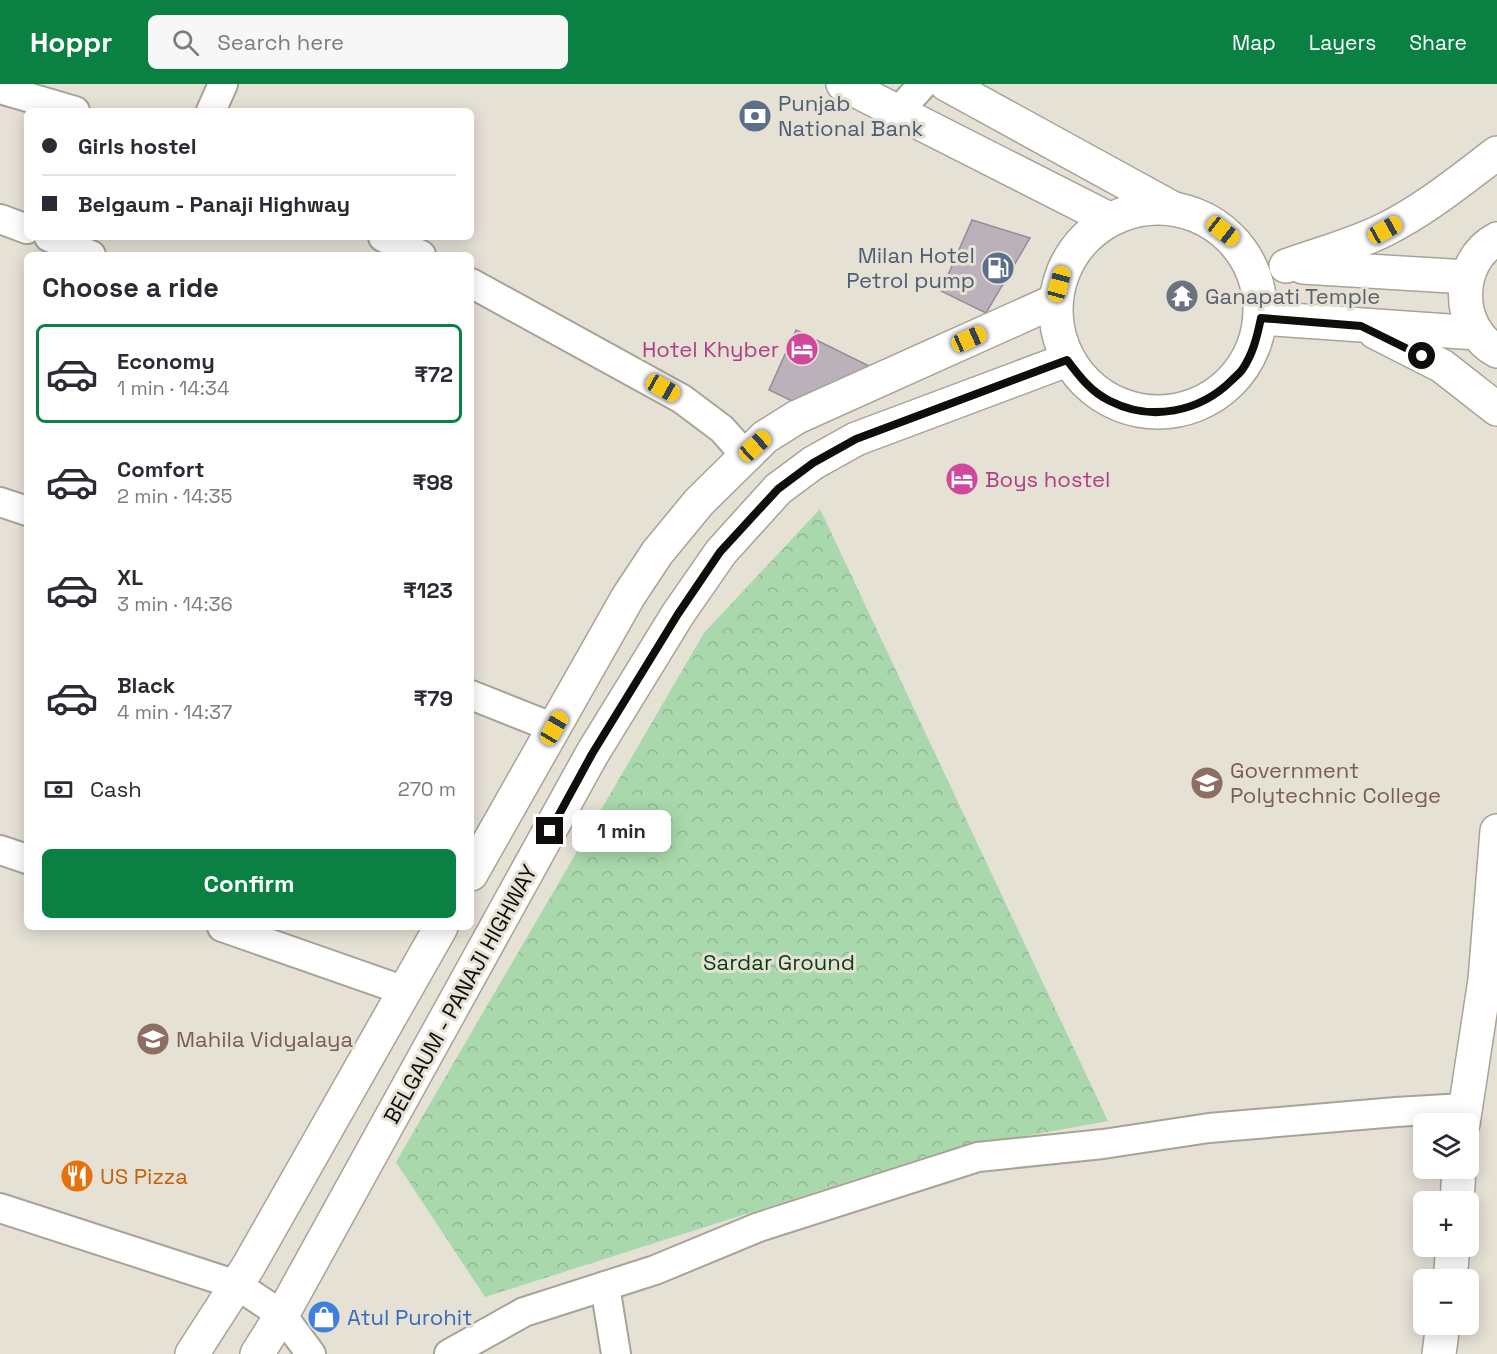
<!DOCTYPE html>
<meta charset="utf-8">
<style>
body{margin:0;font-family:"Space Grotesk",sans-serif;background:#f7f7f7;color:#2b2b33;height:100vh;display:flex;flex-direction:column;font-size:22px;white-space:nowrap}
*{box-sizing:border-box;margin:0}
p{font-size:20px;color:#7c7c81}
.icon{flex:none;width:33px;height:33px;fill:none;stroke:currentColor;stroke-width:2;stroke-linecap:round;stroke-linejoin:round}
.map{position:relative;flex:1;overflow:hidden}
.sheet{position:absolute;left:24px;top:168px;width:450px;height:678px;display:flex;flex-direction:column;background:#fff;border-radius:9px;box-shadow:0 3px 15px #0003}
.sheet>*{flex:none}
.hud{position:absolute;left:24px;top:24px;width:450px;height:132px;border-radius:9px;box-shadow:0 3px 15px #0003;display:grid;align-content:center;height:132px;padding:0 18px;background:#fff}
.tools{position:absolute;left:1413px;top:1029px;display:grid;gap:12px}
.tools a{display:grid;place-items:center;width:66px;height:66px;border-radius:9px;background:#fff;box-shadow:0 3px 15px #0003;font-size:30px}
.end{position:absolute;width:27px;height:27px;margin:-14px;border:8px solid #100e0a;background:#fff;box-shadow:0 0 0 3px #fff}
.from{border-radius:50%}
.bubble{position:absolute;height:42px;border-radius:9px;background:#fff;box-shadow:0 3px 15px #0003;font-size:20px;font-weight:600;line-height:42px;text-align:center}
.car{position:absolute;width:18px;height:36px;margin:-18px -9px;border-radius:8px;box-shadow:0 0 4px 2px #0007;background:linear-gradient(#f5c518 24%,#345 0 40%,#f5c518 0 76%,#345 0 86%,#f5c518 0)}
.hud b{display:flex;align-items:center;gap:21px;height:57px;font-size:22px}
.hud b+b{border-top:2px solid #e1e1e2}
.hud i{width:15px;height:15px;background:#2b2b33}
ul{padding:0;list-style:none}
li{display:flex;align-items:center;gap:18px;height:99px;margin:0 12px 9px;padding:0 6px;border:3px solid transparent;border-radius:9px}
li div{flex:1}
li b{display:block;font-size:22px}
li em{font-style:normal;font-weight:600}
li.selected{border-color:#0b8043}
li>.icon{width:54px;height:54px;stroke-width:1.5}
h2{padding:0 18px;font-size:27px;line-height:72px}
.pay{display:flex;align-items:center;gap:15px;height:66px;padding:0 18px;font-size:22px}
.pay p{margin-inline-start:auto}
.cta{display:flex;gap:12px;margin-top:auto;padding:12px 18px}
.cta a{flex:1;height:69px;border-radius:9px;background:#0b8043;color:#fff;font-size:24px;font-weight:600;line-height:69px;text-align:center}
header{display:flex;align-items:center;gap:36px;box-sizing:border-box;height:84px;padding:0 30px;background:#0b8043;color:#fff}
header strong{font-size:28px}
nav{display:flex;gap:33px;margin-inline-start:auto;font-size:21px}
.search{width:420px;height:54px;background:#f7f7f7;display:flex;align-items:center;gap:15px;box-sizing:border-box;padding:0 21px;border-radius:9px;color:#7c7c81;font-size:22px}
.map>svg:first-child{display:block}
</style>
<header>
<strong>Hoppr</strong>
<div class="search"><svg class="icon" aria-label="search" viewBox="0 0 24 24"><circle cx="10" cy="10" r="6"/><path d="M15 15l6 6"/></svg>Search here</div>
<nav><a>Map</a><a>Layers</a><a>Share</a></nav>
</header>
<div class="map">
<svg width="1497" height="1270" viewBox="0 0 1497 1270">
<defs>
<pattern id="park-crowns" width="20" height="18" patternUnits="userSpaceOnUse" patternTransform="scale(1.5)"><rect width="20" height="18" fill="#a9d8ac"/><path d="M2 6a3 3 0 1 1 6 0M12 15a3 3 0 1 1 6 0" fill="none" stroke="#90b893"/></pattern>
</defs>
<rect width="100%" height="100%" fill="#e6e1d5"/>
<polygon fill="url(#park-crowns)" points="820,425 1108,1037 944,1067 485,1213 396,1078 704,549"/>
<g fill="#bab1bb" stroke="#958c96" stroke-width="1.5">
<polygon points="972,136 1030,154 986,229 941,207"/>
<polygon points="796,246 871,283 792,317 769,306"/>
</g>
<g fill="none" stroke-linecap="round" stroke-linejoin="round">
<defs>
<g id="minor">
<polyline points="0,5 75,27"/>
<polyline points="211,27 223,0"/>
<polyline points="898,28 923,0"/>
<polyline points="0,135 27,145"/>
<polyline points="49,153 91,171"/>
<polyline points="383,153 421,171"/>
<polyline points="471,199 682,315 722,345 745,371"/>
<polyline points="0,418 27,427"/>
<polyline points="471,611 554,644"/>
<polyline points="0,766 27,775"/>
<polyline points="222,843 405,907"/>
<polyline points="0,1124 237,1201 282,1231 311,1270"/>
<polyline points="605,1202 616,1270"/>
<polyline points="449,1270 524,1228 655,1186 759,1143 978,1073 1103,1060 1209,1044 1396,1028 1464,1024"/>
</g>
<g id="secondary">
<polyline points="1463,1040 1485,896 1497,747"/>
<polyline points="1457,1118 1459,1084"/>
<polyline points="1450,1196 1453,1162"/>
<polyline points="1439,1270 1443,1240"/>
</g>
<g id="primary">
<polyline points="843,0 1109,135"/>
<polyline points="946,0 1172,124"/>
</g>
<g id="trunk">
<circle cx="1158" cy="226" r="102"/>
<path d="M1497 155C1455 177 1455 245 1497 267"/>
<path d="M1286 182C1319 170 1355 161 1386 145 1426 125 1461 96 1497 69"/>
<polyline points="1303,183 1467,193"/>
<polyline points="1261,234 1477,249"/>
<polyline points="1375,248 1442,282 1497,325"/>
<polyline points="471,790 628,513 657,469 699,418 765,353 797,333 1055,217"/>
<polyline points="192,1270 248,1183 441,843"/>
<polyline points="257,1270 286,1224 592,670 678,530 721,468 778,405 813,379 856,355 1067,276"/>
</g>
</defs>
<use href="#minor" stroke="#a8a397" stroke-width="32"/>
<use href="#secondary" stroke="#a8a397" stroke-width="36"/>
<use href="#primary" stroke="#a8a397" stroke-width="36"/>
<use href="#trunk" stroke="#a8a397" stroke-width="36"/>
<use href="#minor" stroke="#fff" stroke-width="28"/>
<use href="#secondary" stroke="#fff" stroke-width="33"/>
<use href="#primary" stroke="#fff" stroke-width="33"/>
<use href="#trunk" stroke="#fff" stroke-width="33"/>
</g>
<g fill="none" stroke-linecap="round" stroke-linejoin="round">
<path stroke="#100e0a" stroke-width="8" d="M550 747 592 670 678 530 720 468 778 405 813 379 856 355 1067 276C1079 292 1091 308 1110 317 1151 338 1200 328 1232 296 1235 293 1239 290 1242 286 1253 270 1257 253 1261 234L1361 242 1422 272"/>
</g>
<defs>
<symbol id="bank-disc" viewBox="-11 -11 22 22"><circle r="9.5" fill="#5c6f8a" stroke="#e6e1d5"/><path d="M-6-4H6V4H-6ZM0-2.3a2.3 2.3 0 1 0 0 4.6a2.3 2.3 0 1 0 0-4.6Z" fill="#fff"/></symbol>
<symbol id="fuel-disc" viewBox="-11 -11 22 22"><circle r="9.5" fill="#5c6f8a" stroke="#e6e1d5"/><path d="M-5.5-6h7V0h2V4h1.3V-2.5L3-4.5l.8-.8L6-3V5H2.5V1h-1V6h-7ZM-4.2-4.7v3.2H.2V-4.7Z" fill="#fff"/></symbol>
<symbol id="temple-disc" viewBox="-11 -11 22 22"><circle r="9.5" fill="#6b7280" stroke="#e6e1d5"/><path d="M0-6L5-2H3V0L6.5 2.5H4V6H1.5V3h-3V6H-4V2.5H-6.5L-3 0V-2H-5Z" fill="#fff"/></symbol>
<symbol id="hotel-disc" viewBox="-11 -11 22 22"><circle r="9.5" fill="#d1479c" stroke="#e6e1d5"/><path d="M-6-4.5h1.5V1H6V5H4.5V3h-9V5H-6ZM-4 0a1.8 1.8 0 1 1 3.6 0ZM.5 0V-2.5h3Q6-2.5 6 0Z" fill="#fff"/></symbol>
<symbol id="school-disc" viewBox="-11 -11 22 22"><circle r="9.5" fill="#8d6e63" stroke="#e6e1d5"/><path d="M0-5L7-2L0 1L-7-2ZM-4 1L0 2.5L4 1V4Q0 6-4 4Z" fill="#fff"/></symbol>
<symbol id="restaurant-disc" viewBox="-11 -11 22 22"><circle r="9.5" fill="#e8710a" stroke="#e6e1d5"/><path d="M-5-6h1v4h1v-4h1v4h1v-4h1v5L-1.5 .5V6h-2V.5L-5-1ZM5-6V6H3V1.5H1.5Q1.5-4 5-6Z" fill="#fff"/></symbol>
<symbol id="shop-disc" viewBox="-11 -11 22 22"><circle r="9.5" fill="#3f7fe0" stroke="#e6e1d5"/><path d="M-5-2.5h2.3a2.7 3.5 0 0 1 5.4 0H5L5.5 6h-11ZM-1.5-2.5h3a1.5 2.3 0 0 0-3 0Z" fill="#fff"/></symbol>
</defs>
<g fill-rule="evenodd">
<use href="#bank-disc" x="736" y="13" width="38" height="38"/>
<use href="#fuel-disc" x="979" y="165" width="38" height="38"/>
<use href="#temple-disc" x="1163" y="193" width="38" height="38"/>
<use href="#hotel-disc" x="783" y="246" width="38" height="38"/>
<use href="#hotel-disc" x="943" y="376" width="38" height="38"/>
<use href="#school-disc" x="1188" y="680" width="38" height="38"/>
<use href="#school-disc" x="134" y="936" width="38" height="38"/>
<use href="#restaurant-disc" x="58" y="1073" width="38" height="38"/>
<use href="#shop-disc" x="305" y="1214" width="38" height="38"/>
</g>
<g text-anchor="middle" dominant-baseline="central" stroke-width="6" stroke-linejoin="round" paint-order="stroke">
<g font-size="22" fill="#4e5e75" stroke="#e6e1d5" text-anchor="start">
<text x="778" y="19">Punjab<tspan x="778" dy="25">National Bank</tspan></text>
<text x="975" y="171" text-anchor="end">Milan Hotel<tspan x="975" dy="25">Petrol pump</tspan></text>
</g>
<g font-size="22" fill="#5b616d" stroke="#e6e1d5" text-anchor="start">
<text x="1205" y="212">Ganapati Temple</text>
</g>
<g font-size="22" fill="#b23c85" stroke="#e6e1d5" text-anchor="end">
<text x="779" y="265">Hotel Khyber</text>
<text x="985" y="395" text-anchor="start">Boys hostel</text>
</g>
<g font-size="22" fill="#785e54" stroke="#e6e1d5" text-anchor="start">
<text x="1230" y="686">Government<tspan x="1230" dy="25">Polytechnic College</tspan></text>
<text x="176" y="955">Mahila Vidyalaya</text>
</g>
<g font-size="22" fill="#0c3d15" stroke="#e6e1d5">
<text x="779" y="878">Sardar Ground</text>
</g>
<g font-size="22" fill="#100e0a" stroke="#e6e1d5">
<text transform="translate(460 910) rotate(-61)">BELGAUM - PANAJI HIGHWAY</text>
</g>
<g font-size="22" fill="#c56008" stroke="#e6e1d5" text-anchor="start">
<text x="100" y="1092">US Pizza</text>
</g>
<g font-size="22" fill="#366cbe" stroke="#e6e1d5" text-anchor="start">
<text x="347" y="1233">Atul Purohit</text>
</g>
</g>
</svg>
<div class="tools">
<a><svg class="icon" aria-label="layers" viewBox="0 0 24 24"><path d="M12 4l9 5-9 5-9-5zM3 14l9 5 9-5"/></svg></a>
<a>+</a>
<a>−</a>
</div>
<i class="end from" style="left:1422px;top:272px"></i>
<i class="end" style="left:550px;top:747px"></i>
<div class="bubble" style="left:572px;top:726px;width:99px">1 min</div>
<i class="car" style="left:1385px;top:146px;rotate:61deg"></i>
<i class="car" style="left:1223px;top:147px;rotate:128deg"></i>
<i class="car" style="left:1059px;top:200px;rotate:15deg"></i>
<i class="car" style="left:969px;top:255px;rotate:66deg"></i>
<i class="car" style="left:663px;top:304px;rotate:119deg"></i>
<i class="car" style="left:755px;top:362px;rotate:48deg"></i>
<i class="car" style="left:554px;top:644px;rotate:30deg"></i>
<div class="hud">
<b><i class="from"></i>Girls hostel</b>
<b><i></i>Belgaum - Panaji Highway</b>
</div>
<section class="sheet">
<h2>Choose a ride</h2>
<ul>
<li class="selected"><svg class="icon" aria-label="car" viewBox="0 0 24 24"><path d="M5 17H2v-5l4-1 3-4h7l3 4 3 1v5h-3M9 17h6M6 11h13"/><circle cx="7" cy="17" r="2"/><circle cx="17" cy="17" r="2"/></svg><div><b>Economy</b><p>1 min · 14:34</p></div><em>₹72</em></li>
<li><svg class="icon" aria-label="car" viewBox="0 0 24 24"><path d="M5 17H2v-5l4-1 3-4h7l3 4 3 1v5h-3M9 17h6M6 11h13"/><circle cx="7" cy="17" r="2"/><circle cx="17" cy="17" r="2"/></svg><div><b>Comfort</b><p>2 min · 14:35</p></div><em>₹98</em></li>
<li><svg class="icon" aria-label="car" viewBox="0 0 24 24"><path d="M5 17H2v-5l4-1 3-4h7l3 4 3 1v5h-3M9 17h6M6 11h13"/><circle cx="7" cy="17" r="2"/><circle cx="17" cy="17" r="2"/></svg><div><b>XL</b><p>3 min · 14:36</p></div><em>₹123</em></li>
<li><svg class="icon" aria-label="car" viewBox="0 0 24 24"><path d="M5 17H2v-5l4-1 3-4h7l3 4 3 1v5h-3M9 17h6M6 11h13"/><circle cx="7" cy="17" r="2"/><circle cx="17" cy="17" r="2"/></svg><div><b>Black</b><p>4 min · 14:37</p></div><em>₹79</em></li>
</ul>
<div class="pay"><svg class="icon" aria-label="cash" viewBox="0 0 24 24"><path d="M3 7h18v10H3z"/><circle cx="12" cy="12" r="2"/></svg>Cash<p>270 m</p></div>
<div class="cta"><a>Confirm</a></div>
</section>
</div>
